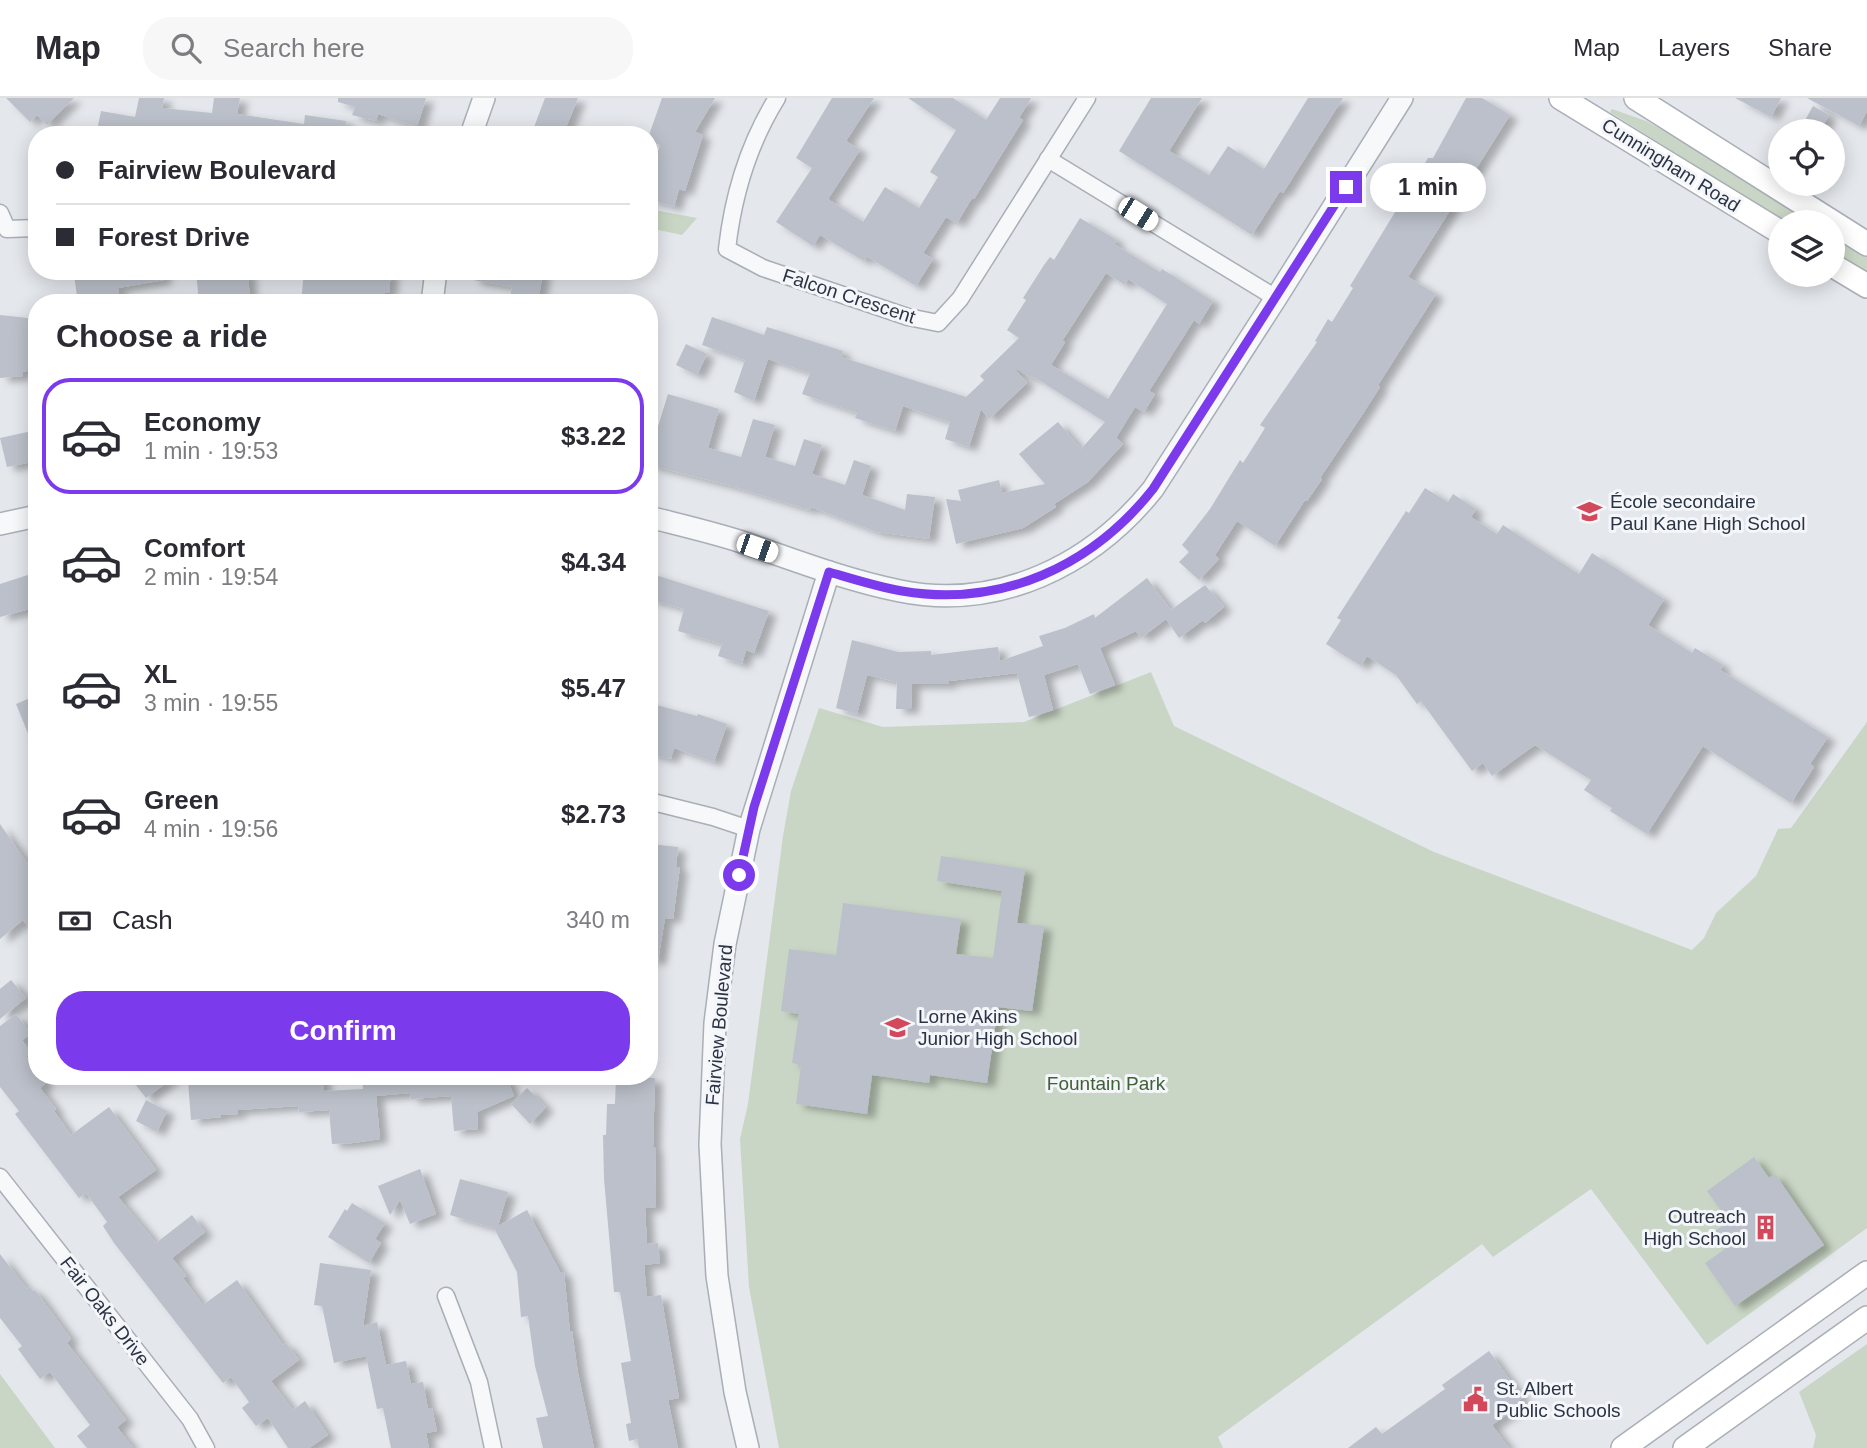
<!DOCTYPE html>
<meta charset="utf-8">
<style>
body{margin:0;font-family:Arial,sans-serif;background:#f7f7f7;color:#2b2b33;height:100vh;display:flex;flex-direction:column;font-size:26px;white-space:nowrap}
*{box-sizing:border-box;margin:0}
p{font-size:23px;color:#7c7c81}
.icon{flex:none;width:38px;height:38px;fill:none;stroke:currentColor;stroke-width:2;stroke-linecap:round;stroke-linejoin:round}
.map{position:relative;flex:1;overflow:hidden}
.details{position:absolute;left:28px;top:196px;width:630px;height:791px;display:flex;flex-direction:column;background:#fff;border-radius:28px;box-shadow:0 4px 18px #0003}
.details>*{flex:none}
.hud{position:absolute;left:28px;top:28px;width:630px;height:154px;border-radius:28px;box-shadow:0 4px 18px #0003;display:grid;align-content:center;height:154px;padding:0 28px;background:#fff}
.buttons{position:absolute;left:1768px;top:21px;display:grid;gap:14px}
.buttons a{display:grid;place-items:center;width:77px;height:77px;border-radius:50%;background:#fff;box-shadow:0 4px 18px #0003;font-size:35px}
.end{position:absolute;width:32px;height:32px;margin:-16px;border:9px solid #7c3aed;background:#fff;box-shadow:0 0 0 4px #fff}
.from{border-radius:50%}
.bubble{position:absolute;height:49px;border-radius:24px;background:#fff;box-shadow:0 4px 18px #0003;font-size:23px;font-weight:600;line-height:49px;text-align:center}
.car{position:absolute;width:21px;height:42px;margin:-21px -10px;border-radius:9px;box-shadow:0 0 5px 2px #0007;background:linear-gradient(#fff 24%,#345 0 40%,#fff 0 76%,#345 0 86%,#fff 0)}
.hud b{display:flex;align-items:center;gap:24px;height:66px;font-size:26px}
.hud b+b{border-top:2px solid #e1e1e2}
.hud i{width:18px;height:18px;background:#2b2b33}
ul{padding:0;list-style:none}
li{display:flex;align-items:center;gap:21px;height:116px;margin:0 14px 10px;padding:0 14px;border:4px solid transparent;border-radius:28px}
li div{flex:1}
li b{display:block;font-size:26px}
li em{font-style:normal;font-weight:600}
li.selected{border-color:#7c3aed}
li>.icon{width:63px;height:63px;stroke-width:1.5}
h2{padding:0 28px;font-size:32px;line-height:84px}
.pay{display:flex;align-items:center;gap:18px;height:77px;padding:0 28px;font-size:26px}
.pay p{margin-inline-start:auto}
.action{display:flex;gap:14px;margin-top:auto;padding:14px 28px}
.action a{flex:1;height:80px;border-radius:28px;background:#7c3aed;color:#fff;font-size:28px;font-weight:600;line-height:80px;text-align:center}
header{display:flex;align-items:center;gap:42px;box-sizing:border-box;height:98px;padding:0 35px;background:#fff;border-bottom:2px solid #e1e1e2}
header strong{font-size:33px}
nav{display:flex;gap:38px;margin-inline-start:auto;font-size:24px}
.search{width:490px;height:63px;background:#f7f7f7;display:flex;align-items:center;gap:18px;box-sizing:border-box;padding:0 24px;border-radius:28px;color:#7c7c81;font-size:26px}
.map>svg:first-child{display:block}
</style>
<header>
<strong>Map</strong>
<div class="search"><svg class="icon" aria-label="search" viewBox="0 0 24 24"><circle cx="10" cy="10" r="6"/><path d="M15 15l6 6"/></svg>Search here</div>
<nav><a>Map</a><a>Layers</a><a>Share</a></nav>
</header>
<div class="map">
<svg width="1867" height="1350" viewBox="0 0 1867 1350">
<defs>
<filter id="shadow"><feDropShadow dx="8" dy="4.5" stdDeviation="3.5" flood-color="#0004"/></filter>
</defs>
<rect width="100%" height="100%" fill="#e4e7ec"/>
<g fill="#c9d6c5">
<polygon points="1612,11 1646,23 1674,38 1811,124 1786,124 1610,14"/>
<polygon points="649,111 697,120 682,137 649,130"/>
<polygon points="1832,137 1867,159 1867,175 1832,153"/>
<polygon points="1151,574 1174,628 1434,754 1692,852 1704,840 1716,815 1756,778 1778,731 1791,730 1867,624 1867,1130 1707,1247 1591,1091 1493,1159 1482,1146 1218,1339 1223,1350 779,1350 749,1189 740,1041 748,1006 783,738 791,693 819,610 883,629 1024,624"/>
<polygon points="1867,1246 1867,1350 1813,1350 1816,1337 1799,1294"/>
<polygon points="0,1276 55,1350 0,1350"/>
</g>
<g fill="#bbc0ca" fill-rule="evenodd" filter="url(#shadow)">
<polygon points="6,0 74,0 47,27 37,17 30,24"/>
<polygon points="139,0 164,0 162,10 212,15 214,0 240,0 237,16 304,26 305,17 346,23 344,37 96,37 101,13 135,19"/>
<polygon points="338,0 426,0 417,29 378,16 376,23 352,17 355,9 338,4"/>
<polygon points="545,0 578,0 563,37 531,37"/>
<polygon points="662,0 715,0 695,34 703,37 685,93 679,91 674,109 649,101 649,80 660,47 649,43 649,37"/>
<polygon points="832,0 874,0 846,43 860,52 828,101 863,124 885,89 919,110 938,79 930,74 956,32 908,0 953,0 986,22 1000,0 1031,0 1019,20 1023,22 974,101 972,100 957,125 946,119 923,155 933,161 916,188 866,158 864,163 820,137 813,148 776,124 812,70 796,60"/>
<polygon points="1151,0 1202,0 1169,53 1209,77 1228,48 1264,71 1308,0 1343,0 1283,95 1280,93 1252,137 1119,53"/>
<polygon points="1466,0 1482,0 1510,17 1408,179 1436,196 1378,287 1380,289 1362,317 1320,380 1322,381 1307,403 1305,402 1275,448 1237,423 1215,457 1219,461 1199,482 1179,464 1189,454 1182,447 1210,411 1240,362 1243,365 1265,330 1260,327 1317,244 1315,243 1328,221 1332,224 1353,190 1350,188 1428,60 1433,60"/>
<polygon points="1735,0 1781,0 1771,19"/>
<polygon points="1807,0 1867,0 1867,13 1859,28"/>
<polygon points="1813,8 1829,17 1820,33 1799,33"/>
<path d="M1080 120 1117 142 1114 146 1160 174 1162 171 1213 203 1199 226 1194 222 1149 293 1155 296 1144 314 1135 309 1116 340 1123 346 1088 384 1054 406 1056 409 1023 430 956 446 946 401 961 403 958 392 999 382 1002 395 1045 386 1019 356 1058 324 1081 351 1105 324 1034 279 1032 280 1013 269 1027 285 989 321 981 311 969 349 945 341 950 324 903 308 895 333 855 320 857 315 802 296 810 275 768 261 754 303 734 294 745 262 702 247 712 219 764 237 767 229 843 253 841 259 966 299 984 282 980 278 1019 240 1007 232 1026 202 1023 200 1044 167 1050 159 1054 162ZM1106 175 1125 187 1128 181 1167 206 1108 301 1051 267 1065 244 1062 243Z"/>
<polygon points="96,173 163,173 164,182 118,190 119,201 78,205 74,177"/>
<polygon points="196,173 248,173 250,205 199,205"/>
<polygon points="304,173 391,173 389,195 385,195 384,205 301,205"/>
<polygon points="473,173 543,173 538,205 509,205 512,189 473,182"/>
<polygon points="0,217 37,221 37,271 22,274 23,278 0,280"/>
<polygon points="686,246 707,256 697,277 676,267"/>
<polygon points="668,296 719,311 708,350 741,359 753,321 775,327 765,359 795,368 804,341 822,347 812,376 845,387 854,362 871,368 862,397 905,412 907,396 935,399 929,441 877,434 811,409 810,412 732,388 649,367 649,333 656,335"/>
<polygon points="37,332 37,363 7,369 0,340"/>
<polygon points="1425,390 1448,404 1453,396 1476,411 1471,419 1497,436 1503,427 1579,476 1592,455 1664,501 1648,527 1692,555 1695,550 1723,567 1720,572 1828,639 1810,666 1814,669 1791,705 1703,648 1647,736 1610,713 1612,710 1584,692 1591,682 1535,647 1492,678 1483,665 1472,673 1421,603 1417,606 1396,577 1367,558 1361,568 1326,546 1341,522 1337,520 1406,413 1409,415"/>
<polygon points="649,475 769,513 754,555 746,552 742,566 718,558 722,546 678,533 684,511 649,501"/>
<polygon points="28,477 37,509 0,519 0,486"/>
<polygon points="1147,480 1171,512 1205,487 1224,509 1205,525 1203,522 1179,540 1166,521 1141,540 1136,533 1100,550 1115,587 1090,596 1078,566 1044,577 1053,612 1029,619 1017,575 949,583 949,586 912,586 911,611 896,611 897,584 867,577 857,616 836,610 852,542 898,554 931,553 931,557 998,549 1000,563 1043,548 1039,538 1065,530 1094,516 1095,520"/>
<polygon points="37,597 37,655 36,655 16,606"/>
<polygon points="649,605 697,618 698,616 727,626 714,664 674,650 671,661 649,656"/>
<polygon points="0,726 37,779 37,840 23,822 0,841"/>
<polygon points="649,746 678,749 676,769 680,769 673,821 665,820 658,862 649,862"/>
<polygon points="941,758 1025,771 1017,825 1044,828 1032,913 998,909 987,985 930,977 929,985 872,977 867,1016 796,1006 801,967 792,965 799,916 781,913 789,851 836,857 843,805 961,821 956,856 993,860 1002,793 937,783"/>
<polygon points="11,882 26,900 0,921 0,891"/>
<polygon points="16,916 31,936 22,942 31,955 26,958 37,973 37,978 41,978 46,985 40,990 56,1011 54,1013 71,1037 109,1009 156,1072 118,1099 156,1145 192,1117 205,1134 172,1160 186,1178 183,1180 203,1207 237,1182 283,1247 286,1245 299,1262 271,1283 293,1312 305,1303 328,1337 309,1350 288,1350 268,1320 256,1328 242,1310 249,1304 231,1279 223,1285 114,1145 103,1128 107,1124 86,1095 79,1100 15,1016 19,1013 0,989 0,928"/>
<polygon points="129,978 175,978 146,1000"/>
<polygon points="270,978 323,978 324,993 363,991 362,978 506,978 514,998 477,1014 478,1031 454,1033 451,998 411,1001 410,995 376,998 380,1041 353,1045 332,1046 329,1012 299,1014 298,1008 238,1012 238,1016 221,1017 221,1019 191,1022 188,983"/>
<polygon points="616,979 655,980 653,1049 655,1049 656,1109 645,1110 647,1146 658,1145 660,1165 644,1167 647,1199 661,1197 679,1300 668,1302 678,1350 639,1350 637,1341 629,1343 626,1326 631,1325 621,1265 631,1263 620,1194 614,1194 604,1081 603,1037 606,1037 607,1006 615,1006"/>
<polygon points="527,990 546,1009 530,1026 511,1006"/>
<polygon points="146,1002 167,1013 157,1034 136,1023"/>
<polygon points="1754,1059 1769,1080 1775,1076 1824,1147 1735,1208 1705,1165 1725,1151 1713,1134 1729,1124 1707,1093"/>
<polygon points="420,1071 436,1116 410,1126 400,1102 390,1117 378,1088"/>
<polygon points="460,1081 508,1094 498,1128 527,1112 560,1174 564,1174 570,1234 572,1233 578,1275 594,1350 543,1350 536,1320 548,1318 535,1268 528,1218 521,1219 517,1174 494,1130 450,1117"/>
<polygon points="352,1105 385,1125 375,1141 381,1145 369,1165 328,1139 345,1111 347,1113"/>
<polygon points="0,1156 27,1191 30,1189 33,1193 35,1192 71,1241 67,1245 126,1322 117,1329 133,1350 87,1350 77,1338 90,1327 50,1274 40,1281 18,1251 22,1248 0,1220"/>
<polygon points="320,1165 371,1172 363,1228 377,1224 386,1267 406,1263 411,1286 423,1284 428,1311 432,1310 437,1333 426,1335 429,1350 391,1350 383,1310 377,1311 366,1258 334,1265 322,1208 314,1207"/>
<polygon points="1489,1253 1523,1300 1519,1302 1522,1306 1492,1327 1509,1350 1348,1350 1376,1329 1382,1336 1445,1291 1442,1287"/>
</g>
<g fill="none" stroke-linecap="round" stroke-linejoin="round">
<defs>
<g id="minor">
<path d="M777 0C749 45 733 98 727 151L763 170 908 219 938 225 960 201 1087 0"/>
<polyline points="1048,61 1276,200"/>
<polyline points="0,115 7,131 37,130"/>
<polyline points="649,703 713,719 749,731"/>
<polyline points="0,1079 190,1321 206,1350"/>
<polyline points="446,1198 479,1284 493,1350"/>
</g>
<g id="tertiary">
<polyline points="471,37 484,0"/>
<polyline points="432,205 436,173"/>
<path d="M649 419C680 427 711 434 742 444 794 462 846 482 900 493 999 513 1092 467 1153 391L1276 200 1402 0"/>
<polyline points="0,426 37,418"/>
<polyline points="748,1350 735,1294 717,1178 710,1046 715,925 725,846 749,731 829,474"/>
</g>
<g id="secondary">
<polyline points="1561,0 1780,134"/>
<polyline points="1636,0 1867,146"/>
<polyline points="1832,167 1867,188"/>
<polyline points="1623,1350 1867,1175"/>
<polyline points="1685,1350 1867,1220"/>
</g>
</defs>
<use href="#minor" stroke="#a9aeb7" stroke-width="19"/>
<use href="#tertiary" stroke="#a9aeb7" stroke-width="24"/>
<use href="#secondary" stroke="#a9aeb7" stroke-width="26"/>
<use href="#minor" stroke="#f7f8fa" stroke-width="16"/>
<use href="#tertiary" stroke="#f7f8fa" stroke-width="21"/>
<use href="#secondary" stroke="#fff" stroke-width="23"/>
</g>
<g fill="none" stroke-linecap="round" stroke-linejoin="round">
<path stroke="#7c3aed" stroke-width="9" d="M739 777 754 709 829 474C853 481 878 489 902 493 1002 510 1092 468 1153 391L1346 89"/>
</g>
<defs>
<symbol id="school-bare" viewBox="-9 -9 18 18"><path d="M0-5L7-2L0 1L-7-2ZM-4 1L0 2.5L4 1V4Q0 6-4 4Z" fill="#d1495b" stroke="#f4f6f9" stroke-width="2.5" paint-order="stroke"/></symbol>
<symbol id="building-bare" viewBox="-9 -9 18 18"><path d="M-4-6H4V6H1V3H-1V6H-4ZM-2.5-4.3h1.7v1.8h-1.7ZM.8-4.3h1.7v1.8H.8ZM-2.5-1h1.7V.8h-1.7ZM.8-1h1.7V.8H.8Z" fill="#d1495b" stroke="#f4f6f9" stroke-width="2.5" paint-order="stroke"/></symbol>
<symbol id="civic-bare" viewBox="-9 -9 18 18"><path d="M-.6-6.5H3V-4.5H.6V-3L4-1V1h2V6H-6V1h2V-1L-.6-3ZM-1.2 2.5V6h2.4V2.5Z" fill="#d1495b" stroke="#f4f6f9" stroke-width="2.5" paint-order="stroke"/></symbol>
</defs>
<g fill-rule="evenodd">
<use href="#school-bare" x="1572" y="396" width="35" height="35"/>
<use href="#school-bare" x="880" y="912" width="35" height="35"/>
<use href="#building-bare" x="1748" y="1112" width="35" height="35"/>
<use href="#civic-bare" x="1458" y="1284" width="35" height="35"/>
</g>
<g text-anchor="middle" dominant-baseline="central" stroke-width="6" stroke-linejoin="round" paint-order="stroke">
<g font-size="19" fill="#2b3445" stroke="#f4f6f9">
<text transform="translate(1671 67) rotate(32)">Cunningham Road</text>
<text transform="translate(849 198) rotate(18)">Falcon Crescent</text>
<text transform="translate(719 927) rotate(-85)">Fairview Boulevard</text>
<text transform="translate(105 1213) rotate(52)">Fair Oaks Drive</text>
</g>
<g font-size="19" fill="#2b3445" stroke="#f4f6f9" text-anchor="start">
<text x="1610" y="403">École secondaire<tspan x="1610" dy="22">Paul Kane High School</tspan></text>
<text x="918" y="918">Lorne Akins<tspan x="918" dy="22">Junior High School</tspan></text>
<text x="1746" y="1118" text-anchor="end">Outreach<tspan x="1746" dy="22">High School</tspan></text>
<text x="1496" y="1290">St. Albert<tspan x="1496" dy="22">Public Schools</tspan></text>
</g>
<g font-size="19" fill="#3f6138" stroke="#f4f6f9">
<text x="1106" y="985">Fountain Park</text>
</g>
</g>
</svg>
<div class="buttons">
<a><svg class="icon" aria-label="locate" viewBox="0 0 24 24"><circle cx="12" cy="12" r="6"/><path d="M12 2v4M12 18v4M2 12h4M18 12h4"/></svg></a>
<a><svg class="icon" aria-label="layers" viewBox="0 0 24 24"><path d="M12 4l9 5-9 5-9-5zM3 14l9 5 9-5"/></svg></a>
</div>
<i class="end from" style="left:739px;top:777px"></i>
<i class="end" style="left:1346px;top:89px"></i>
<div class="bubble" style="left:1370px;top:65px;width:116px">1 min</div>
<i class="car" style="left:1138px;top:116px;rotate:122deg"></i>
<i class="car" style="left:757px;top:450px;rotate:109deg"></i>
<div class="hud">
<b><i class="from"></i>Fairview Boulevard</b>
<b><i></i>Forest Drive</b>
</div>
<section class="details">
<h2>Choose a ride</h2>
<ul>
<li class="selected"><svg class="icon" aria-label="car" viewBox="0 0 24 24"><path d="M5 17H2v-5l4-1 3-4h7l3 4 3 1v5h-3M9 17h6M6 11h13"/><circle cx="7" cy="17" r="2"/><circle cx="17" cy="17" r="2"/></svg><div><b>Economy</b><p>1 min · 19:53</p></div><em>$3.22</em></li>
<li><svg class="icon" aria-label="car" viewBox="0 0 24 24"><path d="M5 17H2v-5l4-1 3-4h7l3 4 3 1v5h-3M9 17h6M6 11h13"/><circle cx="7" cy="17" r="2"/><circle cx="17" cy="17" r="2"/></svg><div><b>Comfort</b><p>2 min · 19:54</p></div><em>$4.34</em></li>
<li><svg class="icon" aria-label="car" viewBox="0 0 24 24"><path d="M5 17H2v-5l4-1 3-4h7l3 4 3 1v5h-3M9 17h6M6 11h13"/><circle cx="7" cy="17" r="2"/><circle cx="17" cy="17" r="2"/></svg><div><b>XL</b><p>3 min · 19:55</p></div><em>$5.47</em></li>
<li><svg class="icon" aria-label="car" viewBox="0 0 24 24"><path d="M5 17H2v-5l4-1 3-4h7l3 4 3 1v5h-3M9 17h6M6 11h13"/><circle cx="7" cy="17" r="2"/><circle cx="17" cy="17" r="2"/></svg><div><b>Green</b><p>4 min · 19:56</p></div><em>$2.73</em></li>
</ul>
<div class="pay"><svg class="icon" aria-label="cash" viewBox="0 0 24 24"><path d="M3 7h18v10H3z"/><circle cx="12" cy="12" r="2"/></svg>Cash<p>340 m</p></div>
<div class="action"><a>Confirm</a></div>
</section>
</div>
